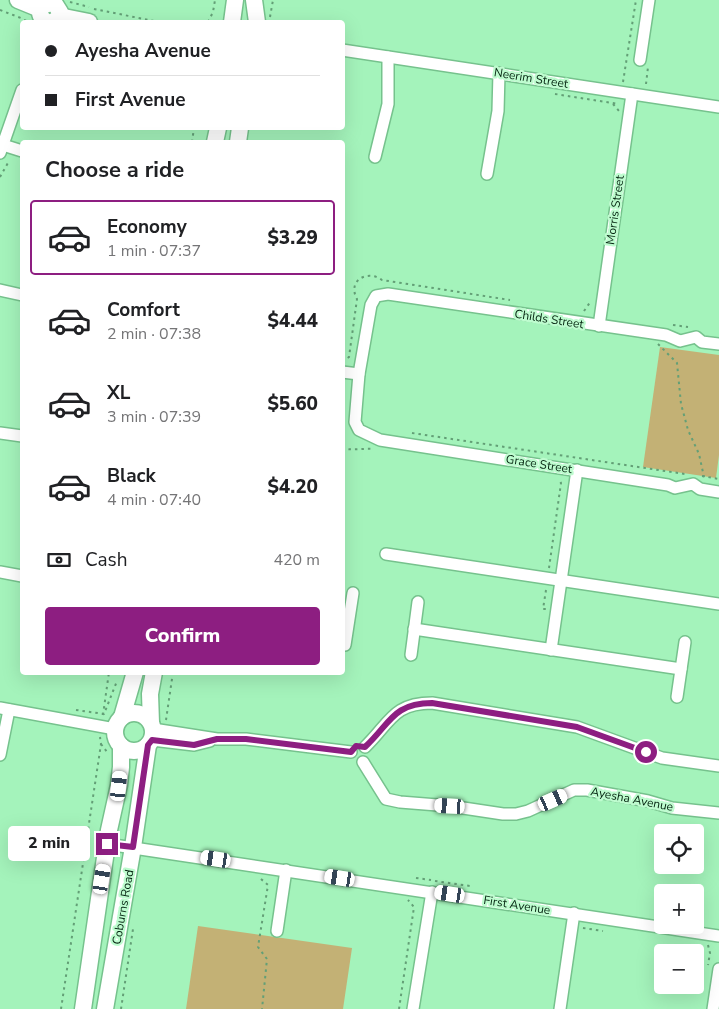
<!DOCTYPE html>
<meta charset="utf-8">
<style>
body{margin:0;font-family:"Nunito Sans",sans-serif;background:#f2f2f2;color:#202124;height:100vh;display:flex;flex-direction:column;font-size:19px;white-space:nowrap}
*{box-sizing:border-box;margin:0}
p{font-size:16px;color:#757577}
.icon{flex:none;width:28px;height:28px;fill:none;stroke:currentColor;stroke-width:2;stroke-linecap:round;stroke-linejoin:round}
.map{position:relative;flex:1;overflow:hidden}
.sheet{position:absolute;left:20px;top:140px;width:325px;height:535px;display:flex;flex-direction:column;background:#fff;border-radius:5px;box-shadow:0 5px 20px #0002}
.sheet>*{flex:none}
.banner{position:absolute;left:20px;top:20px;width:325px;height:110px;border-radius:5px;box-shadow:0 5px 20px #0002;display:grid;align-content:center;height:110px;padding:0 25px;background:#fff}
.tools{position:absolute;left:654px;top:824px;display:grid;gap:10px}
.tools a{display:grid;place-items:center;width:50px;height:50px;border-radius:5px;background:#fff;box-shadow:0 5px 20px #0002;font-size:25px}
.end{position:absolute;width:22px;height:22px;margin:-11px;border:6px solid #8d1e81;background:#fff;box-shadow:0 0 0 2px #fff}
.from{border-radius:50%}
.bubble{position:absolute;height:35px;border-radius:5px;background:#fff;box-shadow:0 5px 20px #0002;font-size:16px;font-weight:800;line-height:35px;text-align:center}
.car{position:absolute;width:15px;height:30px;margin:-15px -8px;border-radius:6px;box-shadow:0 0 4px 1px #0007;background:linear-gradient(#fff 24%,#345 0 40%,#fff 0 76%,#345 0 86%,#fff 0)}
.banner b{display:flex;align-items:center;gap:18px;height:48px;font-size:19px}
.banner b+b{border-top:1px solid #e0e0e0}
.banner i{width:12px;height:12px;background:#202124}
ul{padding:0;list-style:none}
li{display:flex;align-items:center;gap:15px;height:75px;margin:0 10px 8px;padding:0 15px;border:2px solid transparent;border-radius:5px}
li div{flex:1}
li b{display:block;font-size:19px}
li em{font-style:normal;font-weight:800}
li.current{border-color:#8d1e81}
li>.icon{width:45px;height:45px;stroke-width:1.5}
h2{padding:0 25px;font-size:22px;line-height:60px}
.pay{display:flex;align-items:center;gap:12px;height:55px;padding:0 25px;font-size:19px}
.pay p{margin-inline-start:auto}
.button{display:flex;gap:10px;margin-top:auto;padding:10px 25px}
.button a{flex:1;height:58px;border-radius:5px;background:#8d1e81;color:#fff;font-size:20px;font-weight:800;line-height:58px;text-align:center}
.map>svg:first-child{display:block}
</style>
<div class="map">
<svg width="719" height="1009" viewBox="0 0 719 1009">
<rect width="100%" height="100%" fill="#a4f3bb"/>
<g fill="#c3b175">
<polygon points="660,347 719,355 719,455 716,478 643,467"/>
<polygon points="198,926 352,948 343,1009 186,1009"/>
</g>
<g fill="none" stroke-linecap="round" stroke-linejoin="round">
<defs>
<g id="street">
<polyline points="342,50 719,107"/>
<polyline points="640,60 649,0"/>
<polyline points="3,145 22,151"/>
<polyline points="0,153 22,90"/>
<polyline points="375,157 388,104 388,57"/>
<polyline points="487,174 498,111 499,73"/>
<polyline points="0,290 22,295"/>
<polyline points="599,326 632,94"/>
<polyline points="719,344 702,342 696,337 680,341 666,335 388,294 376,296 371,305 359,374 355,422 359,430 380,440 668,485 675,488 693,484 700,489 719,492"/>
<polyline points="342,372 359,374"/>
<polyline points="0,433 22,436"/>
<polyline points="386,554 719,604"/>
<polyline points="0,572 22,576"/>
<polyline points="414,629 681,669"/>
<polyline points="345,645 353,593"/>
<polyline points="551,650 577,470"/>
<polyline points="411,655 418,602"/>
<polyline points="677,697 685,642"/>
<polyline points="0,708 115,729"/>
<polyline points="153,729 217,739 246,739 351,752"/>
<polyline points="152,740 194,745 210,741"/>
<path d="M365 747C390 723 393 703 432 703L577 727 662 758 719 766"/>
<polyline points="0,755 9,710"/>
<polyline points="363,762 386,799 400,802 450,806 503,814 516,814 528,811 574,790 587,790 648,801 672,808 719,813"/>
<polyline points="107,844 719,936"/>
<polyline points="277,931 286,870"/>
<polyline points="413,1009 432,892"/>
<polyline points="560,1009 574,913"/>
<polyline points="713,1009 719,969"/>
</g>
<g id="secondary">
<polyline points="18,0 40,9"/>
<polyline points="254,0 257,22"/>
<polyline points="59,16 89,22"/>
<path d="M47 22C34 15 41 1 55 4L60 12 58 18 53 22"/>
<polyline points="232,22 235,0"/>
<polyline points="215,142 218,128"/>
<polyline points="238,142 240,128"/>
<circle cx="134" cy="732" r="19"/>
<polyline points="122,717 135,672"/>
<polyline points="151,723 150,694 154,672"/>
<polyline points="83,1009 109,830 119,785 121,767 121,746"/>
<polyline points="105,1009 133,847 148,745"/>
</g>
</defs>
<use href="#street" stroke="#76c28d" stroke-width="14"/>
<use href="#secondary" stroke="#76c28d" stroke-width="19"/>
<g stroke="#639f76" stroke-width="2" stroke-dasharray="2.5 4" stroke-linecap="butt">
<polyline points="70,2 89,7"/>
<polyline points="94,9 159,22"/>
<polyline points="0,10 21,18 28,22"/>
<polyline points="270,17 273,0"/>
<polyline points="208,22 213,12 215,0"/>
<polyline points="623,82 636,0"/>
<polyline points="646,84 648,67"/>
<polyline points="555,94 619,104"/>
<polyline points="613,104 619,111"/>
<polyline points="192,142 194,128"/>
<polyline points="0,177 9,161"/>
<polyline points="584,311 591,301"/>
<polyline points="673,325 688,327"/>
<polyline points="658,344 677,363 681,404 688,430 699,454 704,477"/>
<path d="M342 361 349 357 357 299C347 281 367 269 382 280L510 300"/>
<polyline points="342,388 344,390 342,398"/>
<polyline points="412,433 685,474"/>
<path d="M342 448C353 451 363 448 373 449"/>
<polyline points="702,476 719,479"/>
<polyline points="549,568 561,483 559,479"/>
<polyline points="546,590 543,609 546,609"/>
<polyline points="76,710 104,714 117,681"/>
<polyline points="103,715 109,672"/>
<polyline points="166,720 173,672"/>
<polyline points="101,744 107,752"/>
<polyline points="416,878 431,880"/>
<polyline points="261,879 268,885 258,947 267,959 262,1009"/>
<polyline points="435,881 470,886"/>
<polyline points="583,928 603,931"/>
<polyline points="708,945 710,953 708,965"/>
<polyline points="61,1009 101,744 100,737"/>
<polyline points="121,1009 133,929"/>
<polyline points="399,1009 414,907 408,900"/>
</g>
<use href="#street" stroke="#fff" stroke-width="11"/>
<use href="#secondary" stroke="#fff" stroke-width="16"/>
</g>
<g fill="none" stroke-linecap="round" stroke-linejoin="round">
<path stroke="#8d1e81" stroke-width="6" d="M107 844 133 847 148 745 152 740 194 745 217 739H246L351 752 356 746 365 747C390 724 393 703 432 703L577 727 646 752"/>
</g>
<g text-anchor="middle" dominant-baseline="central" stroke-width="4.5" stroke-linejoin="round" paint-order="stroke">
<g font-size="12" fill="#042410" stroke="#befccf">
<text transform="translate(531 78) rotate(9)">Neerim Street</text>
<text transform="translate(615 210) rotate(-82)">Morris Street</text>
<text transform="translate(549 319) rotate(9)">Childs Street</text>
<text transform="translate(539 464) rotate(9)">Grace Street</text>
<text transform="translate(632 799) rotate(11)">Ayesha Avenue</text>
<text transform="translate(517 905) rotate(9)">First Avenue</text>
<text transform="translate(123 907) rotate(-80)">Coburns Road</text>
</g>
</g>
</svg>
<div class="tools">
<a><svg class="icon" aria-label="locate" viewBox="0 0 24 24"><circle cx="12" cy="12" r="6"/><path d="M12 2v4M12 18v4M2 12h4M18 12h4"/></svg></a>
<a>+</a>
<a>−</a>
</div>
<i class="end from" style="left:646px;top:752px"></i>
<i class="end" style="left:107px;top:844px"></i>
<div class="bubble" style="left:8px;top:826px;width:82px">2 min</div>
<i class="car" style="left:119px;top:786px;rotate:6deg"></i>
<i class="car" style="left:553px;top:800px;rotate:66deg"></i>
<i class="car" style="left:450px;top:806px;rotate:273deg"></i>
<i class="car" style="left:216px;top:859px;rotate:279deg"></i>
<i class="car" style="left:340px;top:878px;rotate:279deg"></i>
<i class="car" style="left:102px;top:879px;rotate:9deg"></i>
<i class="car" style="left:450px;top:894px;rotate:279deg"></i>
<div class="banner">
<b><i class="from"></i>Ayesha Avenue</b>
<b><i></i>First Avenue</b>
</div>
<section class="sheet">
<h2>Choose a ride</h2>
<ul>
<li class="current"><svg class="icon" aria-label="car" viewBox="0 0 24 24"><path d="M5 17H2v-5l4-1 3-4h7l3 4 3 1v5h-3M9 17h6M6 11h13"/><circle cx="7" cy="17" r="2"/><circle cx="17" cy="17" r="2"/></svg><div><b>Economy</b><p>1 min · 07:37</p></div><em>$3.29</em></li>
<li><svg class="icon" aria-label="car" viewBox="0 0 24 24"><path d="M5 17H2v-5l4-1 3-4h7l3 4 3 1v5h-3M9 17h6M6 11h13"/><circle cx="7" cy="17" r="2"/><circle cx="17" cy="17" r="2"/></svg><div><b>Comfort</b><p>2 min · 07:38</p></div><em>$4.44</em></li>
<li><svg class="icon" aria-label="car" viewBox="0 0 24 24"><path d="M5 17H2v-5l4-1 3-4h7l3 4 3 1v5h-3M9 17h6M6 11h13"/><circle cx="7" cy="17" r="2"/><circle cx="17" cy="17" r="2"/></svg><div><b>XL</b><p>3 min · 07:39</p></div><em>$5.60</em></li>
<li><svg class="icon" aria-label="car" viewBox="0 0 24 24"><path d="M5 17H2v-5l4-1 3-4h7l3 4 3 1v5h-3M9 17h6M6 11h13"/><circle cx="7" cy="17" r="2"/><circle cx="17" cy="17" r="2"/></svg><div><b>Black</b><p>4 min · 07:40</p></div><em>$4.20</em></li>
</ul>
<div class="pay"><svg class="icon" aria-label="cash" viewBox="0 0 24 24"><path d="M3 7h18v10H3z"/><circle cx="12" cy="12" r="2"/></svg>Cash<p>420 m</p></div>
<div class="button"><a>Confirm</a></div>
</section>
</div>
